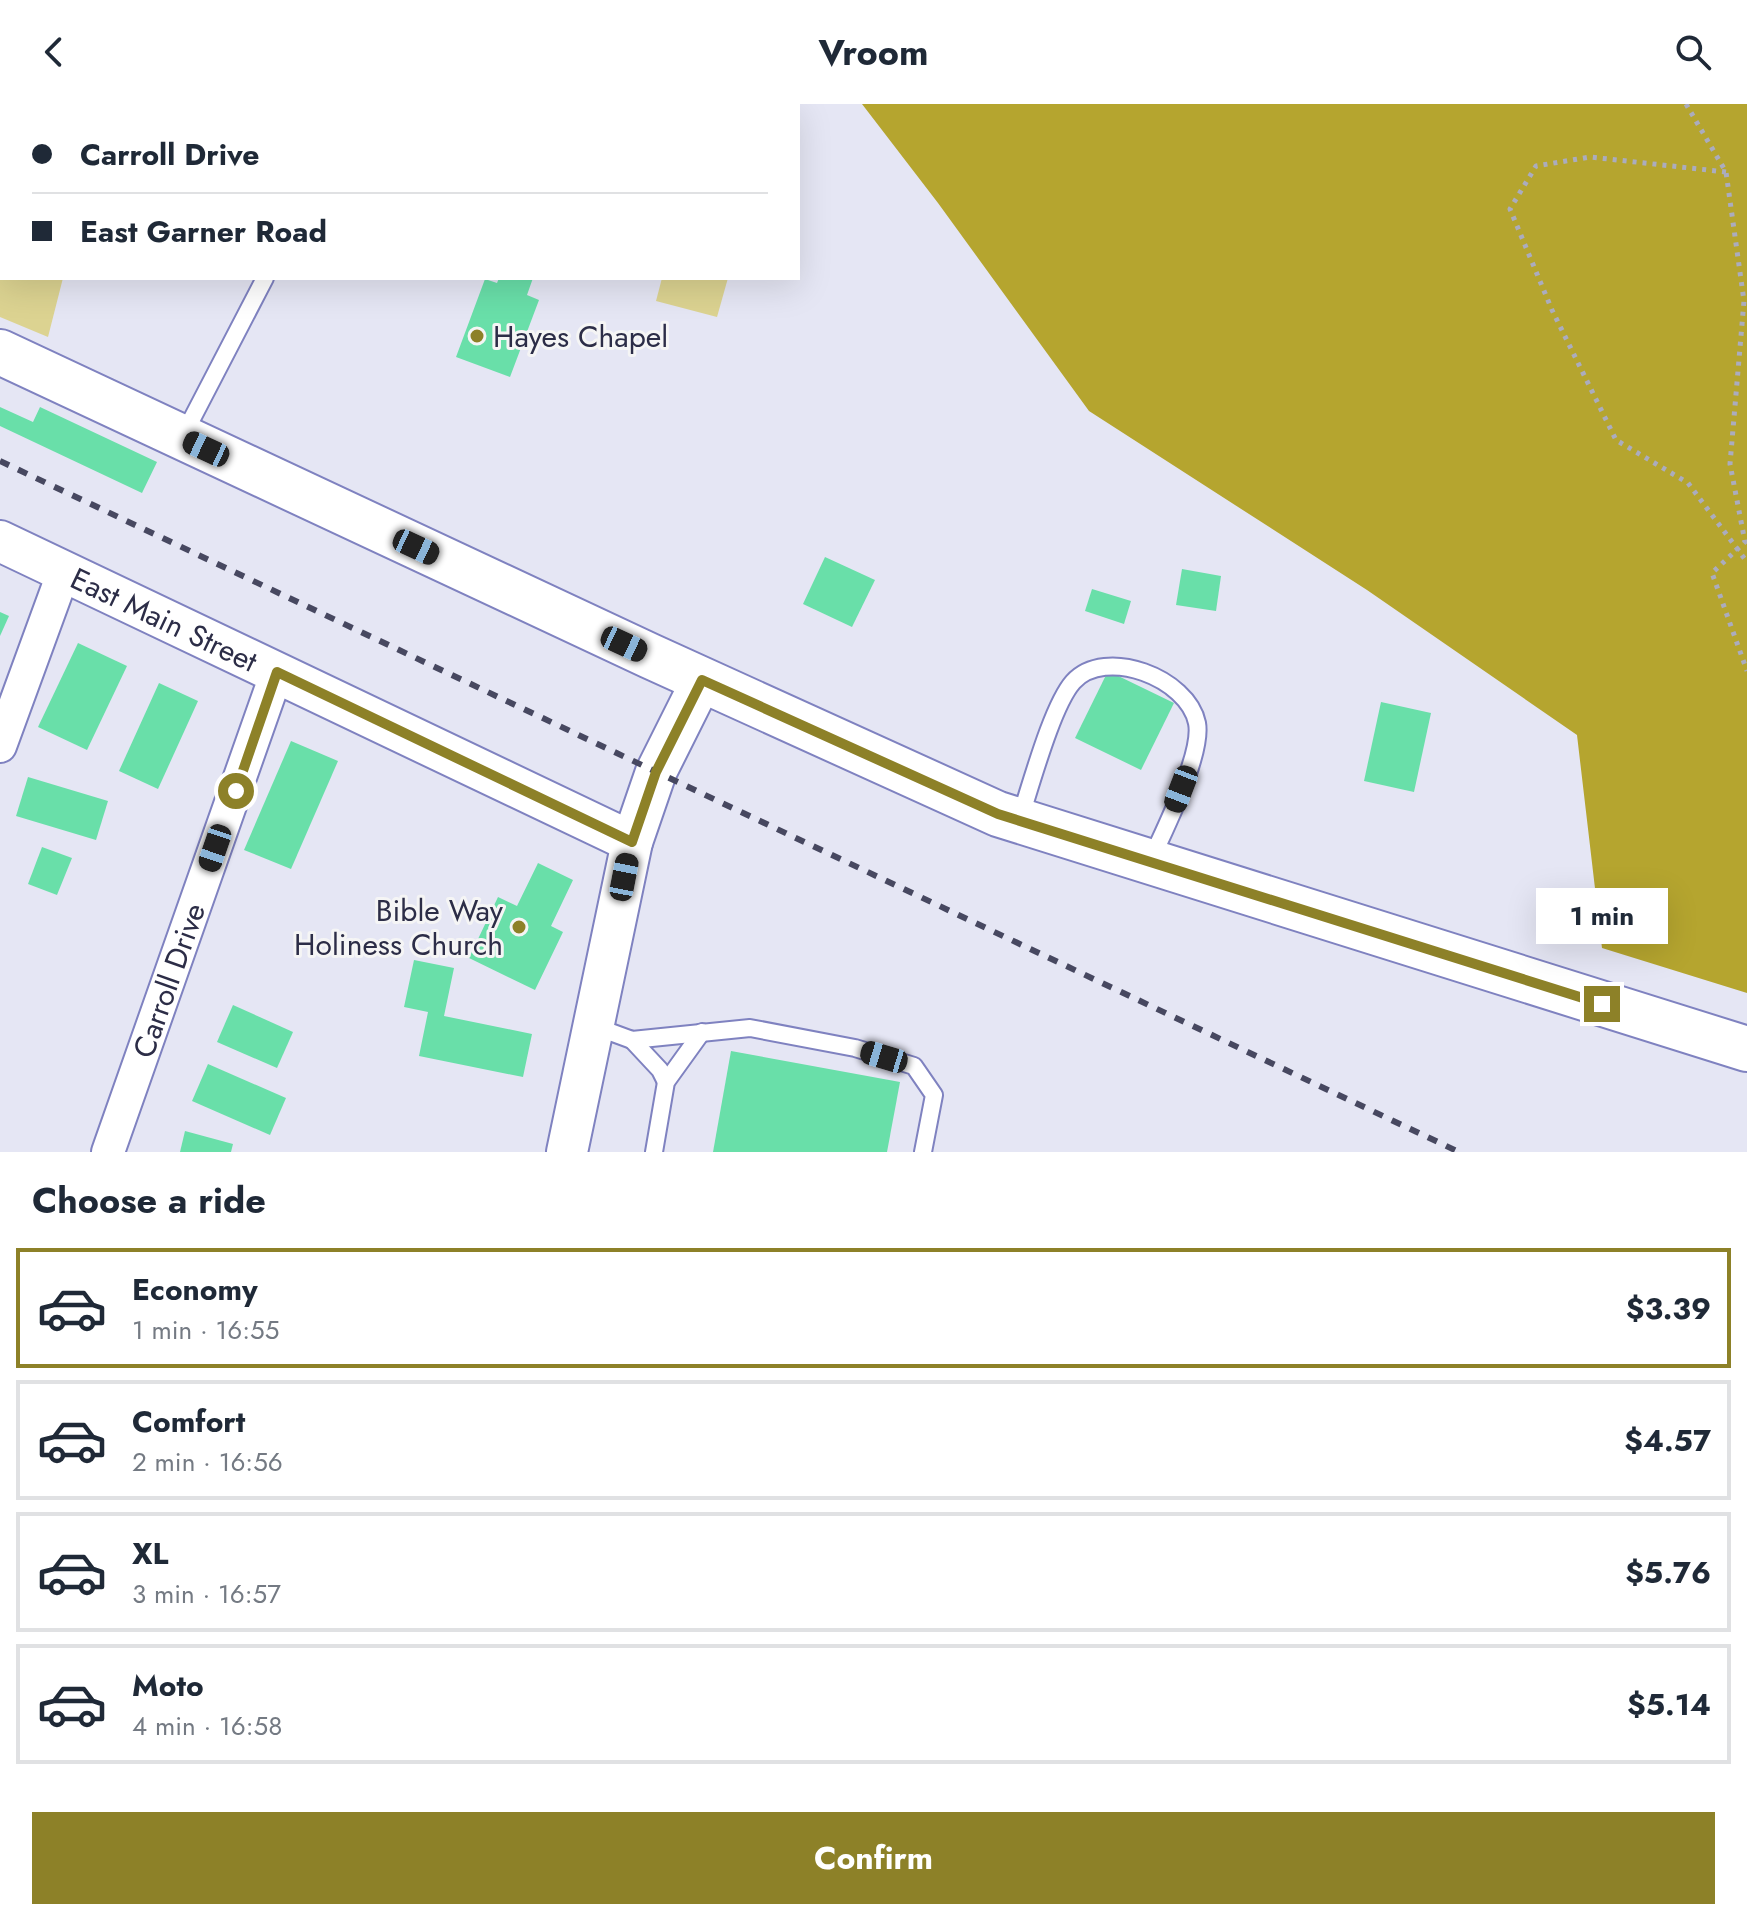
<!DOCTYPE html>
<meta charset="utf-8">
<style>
body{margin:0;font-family:Jost,sans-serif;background:#f6f6f7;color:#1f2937;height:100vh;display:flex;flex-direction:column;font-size:30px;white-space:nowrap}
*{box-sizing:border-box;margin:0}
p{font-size:26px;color:#747a83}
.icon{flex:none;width:44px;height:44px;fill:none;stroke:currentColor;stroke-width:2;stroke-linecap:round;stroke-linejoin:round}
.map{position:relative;height:1048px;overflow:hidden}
.details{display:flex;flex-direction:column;background:#fff;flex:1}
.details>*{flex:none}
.guide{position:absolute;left:0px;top:0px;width:800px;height:176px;box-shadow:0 8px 32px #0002;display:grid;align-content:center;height:176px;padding:0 32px;background:#fff}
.end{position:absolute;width:36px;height:36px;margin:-18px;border:10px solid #8d8128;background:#fff;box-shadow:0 0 0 4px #fff}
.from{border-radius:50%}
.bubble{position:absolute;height:56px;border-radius:0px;background:#fff;box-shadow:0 8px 32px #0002;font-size:26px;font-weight:700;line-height:56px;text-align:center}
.car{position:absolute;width:24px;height:48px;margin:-24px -12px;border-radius:10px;box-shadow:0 0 6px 2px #0007;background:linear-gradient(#222 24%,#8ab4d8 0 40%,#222 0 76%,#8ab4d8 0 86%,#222 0)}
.guide b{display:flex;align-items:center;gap:28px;height:76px;font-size:30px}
.guide b+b{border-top:2px solid #e0e1e3}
.guide i{width:20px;height:20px;background:#1f2937}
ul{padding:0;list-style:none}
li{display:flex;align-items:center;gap:24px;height:120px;margin:0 16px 12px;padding:0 16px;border:4px solid #e0e1e3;border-radius:0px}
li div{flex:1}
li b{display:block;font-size:30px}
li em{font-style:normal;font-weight:700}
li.active{border-color:#8d8128}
li>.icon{width:72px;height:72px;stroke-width:1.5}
h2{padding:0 32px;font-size:36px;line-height:96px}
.cta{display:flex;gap:16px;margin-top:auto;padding:16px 32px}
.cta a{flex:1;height:92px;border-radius:0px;background:#8d8128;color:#fff;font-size:32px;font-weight:700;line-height:92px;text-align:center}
header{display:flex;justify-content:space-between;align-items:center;height:104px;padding:0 32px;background:#fff;font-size:36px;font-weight:700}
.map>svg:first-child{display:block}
</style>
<header><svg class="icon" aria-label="back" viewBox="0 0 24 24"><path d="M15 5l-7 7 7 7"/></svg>Vroom<svg class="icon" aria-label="search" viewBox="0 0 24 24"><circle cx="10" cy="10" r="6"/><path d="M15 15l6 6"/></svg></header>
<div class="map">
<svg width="1747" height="1048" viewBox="0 0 1747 1048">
<rect width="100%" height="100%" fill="#e5e6f4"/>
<g fill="#dcd391">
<polygon points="0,0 104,0 2,2 2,174 63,174 48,233 0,213"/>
<polygon points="662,174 728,174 717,213 656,197"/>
</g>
<polygon fill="#b5a52f" points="862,0 1747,0 1747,889 1602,844 1577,631 1367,486 1089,307 938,99"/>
<g fill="#69dfa9">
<polygon points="499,174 533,174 527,191 539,196 510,273 456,253 485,175 497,179"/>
<polygon points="0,303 33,318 40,303 157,358 142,389 0,322"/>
<polygon points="825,453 875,476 852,523 803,500"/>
<polygon points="1182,465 1221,472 1216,507 1176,501"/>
<polygon points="1092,485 1131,497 1124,520 1085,507"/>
<polygon points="0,508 9,512 0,532"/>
<polygon points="78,539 127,562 87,646 38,623"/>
<polygon points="1108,567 1174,599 1141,666 1075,634"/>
<polygon points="159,579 198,597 158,685 119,667"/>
<polygon points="1381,598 1431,609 1414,688 1364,677"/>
<polygon points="291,637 338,657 291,765 244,746"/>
<polygon points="28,673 108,697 96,736 16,712"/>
<polygon points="42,743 72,754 57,791 28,780"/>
<polygon points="538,759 573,776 551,822 563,828 535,886 469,854 498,793 517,802"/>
<polygon points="414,856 454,864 444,912 532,930 523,973 419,952 428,908 404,903"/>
<polygon points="233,901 293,928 277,964 217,938"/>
<polygon points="731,947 900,978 887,1048 713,1048"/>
<polygon points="208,960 286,994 270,1031 192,997"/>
<polygon points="185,1027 233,1040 231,1048 180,1048"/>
</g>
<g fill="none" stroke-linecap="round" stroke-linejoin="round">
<defs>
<g id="service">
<polyline points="294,0 295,2"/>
<polyline points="380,2 382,0"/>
<polyline points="183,332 265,174"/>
<path d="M1020 714C1031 681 1052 602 1073 578 1105 542 1188 574 1197 619 1203 650 1164 726 1151 756"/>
<polyline points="594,922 632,936 750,924 855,944 914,962 934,991 923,1048"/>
<polyline points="632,936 660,966 666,978"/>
<polyline points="654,1048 666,978 702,928"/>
</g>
<g id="minor">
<polyline points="0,642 64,467"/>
<path id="s1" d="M108 1048 277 568"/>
</g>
<g id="tertiary">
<path id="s2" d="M0 437 632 738"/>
<polyline points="567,1048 632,738 656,668 702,576"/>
</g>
<polyline id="secondary" points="0,248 650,552 998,710 1747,945"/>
</defs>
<use href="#service" stroke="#7f82c0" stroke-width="20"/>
<use href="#minor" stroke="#7f82c0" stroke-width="36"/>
<use href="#tertiary" stroke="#7f82c0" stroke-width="44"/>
<use href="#secondary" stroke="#7f82c0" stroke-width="48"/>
<g stroke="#abacbe" stroke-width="5" stroke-dasharray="4 6" stroke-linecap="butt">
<polyline points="1686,0 1726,68 1744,197 1730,360 1745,438 1712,469 1747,567"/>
<polyline points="1726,68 1590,53 1536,62 1510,105 1552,206 1616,336 1688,379 1747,458"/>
</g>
<use href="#service" stroke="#fff" stroke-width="16"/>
<use href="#minor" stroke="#fff" stroke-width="32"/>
<use href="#tertiary" stroke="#fff" stroke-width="40"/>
<use href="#secondary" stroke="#fff" stroke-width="44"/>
<polyline stroke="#474860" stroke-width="6" stroke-dasharray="10 10" stroke-linecap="butt" points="0,357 1459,1048"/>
</g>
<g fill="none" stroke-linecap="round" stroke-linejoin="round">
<polyline stroke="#8d8128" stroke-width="10" points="236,687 277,568 632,738 656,668 702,576 998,710 1602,900"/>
</g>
<g fill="#8d8128" stroke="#f5f5f5" stroke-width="3">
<circle cx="477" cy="232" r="8"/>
<circle cx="519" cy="823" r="8"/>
</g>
<g text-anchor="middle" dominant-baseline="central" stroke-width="6" stroke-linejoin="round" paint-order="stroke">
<g font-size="30" fill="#2c2d47" stroke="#f5f5f5" text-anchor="start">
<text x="493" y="232">Hayes Chapel</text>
<text x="503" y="806" text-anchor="end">Bible Way<tspan x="503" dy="34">Holiness Church</tspan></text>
</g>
<g font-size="30" fill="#2c2d47" stroke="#f5f5f5">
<text stroke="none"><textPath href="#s2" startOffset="182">East Main Street</textPath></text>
<text stroke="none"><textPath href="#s1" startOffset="182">Carroll Drive</textPath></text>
</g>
</g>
</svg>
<i class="end from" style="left:236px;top:687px"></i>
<i class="end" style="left:1602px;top:900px"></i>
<div class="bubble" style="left:1536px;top:784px;width:132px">1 min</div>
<i class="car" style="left:206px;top:345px;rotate:295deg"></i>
<i class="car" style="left:416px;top:443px;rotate:115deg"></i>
<i class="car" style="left:624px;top:540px;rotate:115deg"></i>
<i class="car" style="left:1181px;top:685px;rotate:201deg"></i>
<i class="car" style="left:215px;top:744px;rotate:199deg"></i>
<i class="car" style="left:624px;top:773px;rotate:11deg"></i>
<i class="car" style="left:884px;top:953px;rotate:287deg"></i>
<div class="guide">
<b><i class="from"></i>Carroll Drive</b>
<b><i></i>East Garner Road</b>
</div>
</div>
<section class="details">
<h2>Choose a ride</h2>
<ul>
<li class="active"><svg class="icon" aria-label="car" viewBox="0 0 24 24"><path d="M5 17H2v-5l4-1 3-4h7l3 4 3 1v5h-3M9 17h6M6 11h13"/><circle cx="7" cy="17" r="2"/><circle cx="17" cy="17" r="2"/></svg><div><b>Economy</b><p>1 min · 16:55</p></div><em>$3.39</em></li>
<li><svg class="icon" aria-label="car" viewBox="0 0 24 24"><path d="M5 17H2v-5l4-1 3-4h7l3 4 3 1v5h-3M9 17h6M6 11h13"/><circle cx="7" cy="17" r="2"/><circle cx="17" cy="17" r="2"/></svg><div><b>Comfort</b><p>2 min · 16:56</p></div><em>$4.57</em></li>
<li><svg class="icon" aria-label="car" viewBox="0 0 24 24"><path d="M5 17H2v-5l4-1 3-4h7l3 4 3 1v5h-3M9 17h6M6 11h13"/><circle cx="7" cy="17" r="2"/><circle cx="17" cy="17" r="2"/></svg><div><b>XL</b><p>3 min · 16:57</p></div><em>$5.76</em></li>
<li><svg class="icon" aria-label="car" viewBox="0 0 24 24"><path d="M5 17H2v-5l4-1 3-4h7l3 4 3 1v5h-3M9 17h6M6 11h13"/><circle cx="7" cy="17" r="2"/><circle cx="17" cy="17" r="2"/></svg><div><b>Moto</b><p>4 min · 16:58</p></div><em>$5.14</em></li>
</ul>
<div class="cta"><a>Confirm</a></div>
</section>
